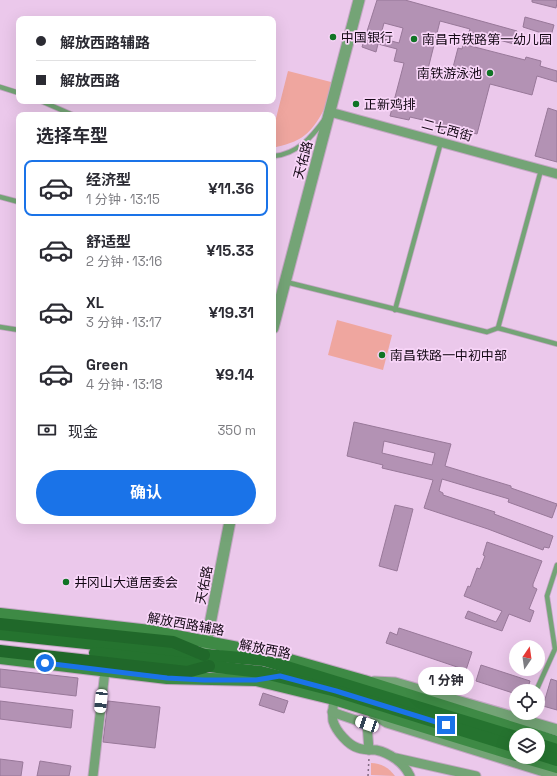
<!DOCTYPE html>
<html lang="zh">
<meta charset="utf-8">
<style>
body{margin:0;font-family:"Space Grotesk","Noto Sans SC",sans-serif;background:#f7f7f7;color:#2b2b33;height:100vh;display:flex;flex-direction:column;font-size:15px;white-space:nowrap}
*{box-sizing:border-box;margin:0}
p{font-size:13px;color:#7c7c81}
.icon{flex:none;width:22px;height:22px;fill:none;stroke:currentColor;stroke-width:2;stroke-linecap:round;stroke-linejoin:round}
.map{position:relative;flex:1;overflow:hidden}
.details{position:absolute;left:16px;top:112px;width:260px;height:412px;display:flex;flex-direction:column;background:#fff;border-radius:8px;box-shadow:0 4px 16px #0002}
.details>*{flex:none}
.guide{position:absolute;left:16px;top:16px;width:260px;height:88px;border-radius:8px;box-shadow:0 4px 16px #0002;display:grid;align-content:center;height:88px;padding:0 20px;background:#fff}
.needle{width:26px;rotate:13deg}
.buttons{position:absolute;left:509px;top:640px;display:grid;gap:8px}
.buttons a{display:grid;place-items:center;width:36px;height:36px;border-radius:50%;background:#fff;box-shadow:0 4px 16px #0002;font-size:20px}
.end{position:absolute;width:18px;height:18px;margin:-9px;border:5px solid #1a73e8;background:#fff;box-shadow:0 0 0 2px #fff}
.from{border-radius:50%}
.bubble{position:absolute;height:28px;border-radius:14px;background:#fff;box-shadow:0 4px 16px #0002;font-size:13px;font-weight:700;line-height:28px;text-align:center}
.car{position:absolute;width:12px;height:24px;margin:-12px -6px;border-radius:5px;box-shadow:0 0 3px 1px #0007;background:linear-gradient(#fff 24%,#345 0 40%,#fff 0 76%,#345 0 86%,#fff 0)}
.guide b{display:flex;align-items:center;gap:14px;height:38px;font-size:15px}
.guide b+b{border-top:1px solid #e1e1e2}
.guide i{width:10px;height:10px;background:#2b2b33}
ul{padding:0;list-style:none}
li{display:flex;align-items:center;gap:12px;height:56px;margin:0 8px 6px;padding:0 12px;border:2px solid transparent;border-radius:8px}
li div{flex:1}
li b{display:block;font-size:15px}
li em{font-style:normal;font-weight:700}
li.selected{border-color:#1a73e8}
li>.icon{width:36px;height:36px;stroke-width:1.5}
h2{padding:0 20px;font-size:18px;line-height:48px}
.pay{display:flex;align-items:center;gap:10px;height:44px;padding:0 20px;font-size:15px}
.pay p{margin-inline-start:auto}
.primary-button{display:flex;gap:8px;margin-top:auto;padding:8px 20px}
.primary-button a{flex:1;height:46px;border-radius:24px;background:#1a73e8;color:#fff;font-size:16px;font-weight:700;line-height:46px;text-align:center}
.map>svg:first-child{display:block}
</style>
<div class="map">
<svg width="557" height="776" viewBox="0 0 557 776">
<rect width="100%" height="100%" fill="#ebc8eb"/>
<g fill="#efa69f">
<path d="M288 71 331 82C332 98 318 125 305 135 297 142 284 145 273 148V130Z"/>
<polygon points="337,320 392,335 383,370 328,355"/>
<path d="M371 763C381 763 389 768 395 776L371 775Z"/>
</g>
<g fill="#b392b4" stroke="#987899" fill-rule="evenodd">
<path d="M377 0H405L517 31 514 44 469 32 470 29 440 21 427 73 450 79 458 48 462 49 463 44 525 60 526 57 541 61 540 66 557 71V82L537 76 532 95 490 84 477 134 463 130 462 135 438 129 440 124 410 117 409 120 390 116 404 63 394 61 397 49 378 44 376 52 362 47ZM384 23 403 28 399 43 380 38Z"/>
<polygon points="532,0 557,0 557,3 556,8 532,2"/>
<polygon points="525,17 554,25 551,36 523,27"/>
<polygon points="548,108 557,111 557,162 535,156"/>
<path d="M354 422 451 444 445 466 511 486V488L557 504 552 518 508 502 509 499 442 479 439 491 443 493V495L495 512 494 514 553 536 549 548 544 547 543 550 488 529 424 508 433 480 382 468 383 465 347 456ZM384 441 435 453 432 465 382 453Z"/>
<polygon points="395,505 413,509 397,571 379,566"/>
<polygon points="487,542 542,561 533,584 533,587 537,589 529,609 534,611 530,622 509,614 502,631 465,618 468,611 496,622 502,611 464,596 468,586 470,587 477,568 480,569 485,556 483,555"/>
<polygon points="399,628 472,652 466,670 386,643 390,632 397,635"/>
<polygon points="481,665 530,681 527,691 516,691 516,694 476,681"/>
<polygon points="0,669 78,678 76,696 0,687"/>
<polygon points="551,679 557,681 557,710 543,706"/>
<polygon points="263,693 288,701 284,713 259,705"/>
<polygon points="0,701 73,710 71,728 0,719"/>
<polygon points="108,701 160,707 155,748 103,742"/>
<polygon points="0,759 23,762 21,776 0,776"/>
<polygon points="40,761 71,766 69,776 37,776"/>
</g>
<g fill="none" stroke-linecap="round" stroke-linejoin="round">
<defs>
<g id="service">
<polyline points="0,87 19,93"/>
<polyline points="41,101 73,115"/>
<path d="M273 160 274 156C297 154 312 137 324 120"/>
<polyline points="0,197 19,202"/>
<polyline points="286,282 487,332 498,328 557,344"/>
<polyline points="395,310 441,142"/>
<polyline points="0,327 19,330"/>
<polyline points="498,328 541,170"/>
<polyline points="536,691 555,649 547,596 557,565"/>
</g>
<g id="minor">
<polyline points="330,112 557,174"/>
<path d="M334 699C333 707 332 714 333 721 336 731 348 745 358 748 363 750 370 750 376 750 390 753 404 763 410 776"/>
<polyline points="332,712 367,724 369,750"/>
<polyline points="396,758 476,776"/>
<polyline points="93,776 105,671"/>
</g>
<g id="tertiary">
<polyline points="273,328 359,0"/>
<polyline points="204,655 230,521"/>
<polyline points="374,682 395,683 557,730"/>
<polyline points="374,714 387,722 557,775"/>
</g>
<g id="secondary">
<polyline points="0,614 150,631 265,653 364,681 535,735"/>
<polyline points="0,658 167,678 256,680 334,699 516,755"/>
<polyline points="538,736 557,742"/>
<polyline points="523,757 557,767"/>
</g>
<g id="primary">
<polyline points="0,634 172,652 264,660 516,737"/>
<polyline points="95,653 261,672 336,691 516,747"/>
<polyline points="538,744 557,750"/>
<polyline points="538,754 557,760"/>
</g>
<g id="trunk">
<polyline points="0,624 173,642 204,655"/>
<polyline points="0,651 187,672 209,666"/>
</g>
</defs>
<use href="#service" stroke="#c4a6c4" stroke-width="6"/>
<use href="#minor" stroke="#c4a6c4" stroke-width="11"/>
<use href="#tertiary" stroke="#c4a6c4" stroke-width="13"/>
<use href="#secondary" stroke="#c4a6c4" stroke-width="14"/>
<use href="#primary" stroke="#c4a6c4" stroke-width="14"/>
<use href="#trunk" stroke="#c4a6c4" stroke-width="14"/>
<polyline stroke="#826a82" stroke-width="1.5" stroke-dasharray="2 3" stroke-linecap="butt" points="368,776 369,758"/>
<use href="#service" stroke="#74a476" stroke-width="4.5"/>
<use href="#minor" stroke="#74a476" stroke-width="9"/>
<use href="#tertiary" stroke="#74a476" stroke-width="11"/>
<use href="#secondary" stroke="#3e8a45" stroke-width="12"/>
<use href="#primary" stroke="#25732f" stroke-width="12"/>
<use href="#trunk" stroke="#20682a" stroke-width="12"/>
</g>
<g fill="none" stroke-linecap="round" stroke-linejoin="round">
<polyline stroke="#1a73e8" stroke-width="5" points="45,663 167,678 204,680 256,680 280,676 336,691 446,725"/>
</g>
<g fill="#107425" stroke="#f8d5f8" stroke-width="1.5">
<circle cx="333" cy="37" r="4"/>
<circle cx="414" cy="39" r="4"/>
<circle cx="490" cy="73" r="4"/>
<circle cx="356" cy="104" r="4"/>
<circle cx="382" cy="355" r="4"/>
<circle cx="66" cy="582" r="4"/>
</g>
<g text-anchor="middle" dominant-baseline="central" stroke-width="3.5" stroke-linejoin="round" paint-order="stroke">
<g font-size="13" fill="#140915" stroke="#f8d5f8" text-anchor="start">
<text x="341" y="37">中国银行</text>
<text x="422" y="39">南昌市铁路第一幼儿园</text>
<text x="482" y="73" text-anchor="end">南铁游泳池</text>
<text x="364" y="104">正新鸡排</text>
<text x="390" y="355">南昌铁路一中初中部</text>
<text x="74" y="582">井冈山大道居委会</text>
</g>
<g font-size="13" fill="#140915" stroke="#f8d5f8">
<text transform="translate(447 130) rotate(15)">二七西街</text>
<text transform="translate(303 160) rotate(-75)">天佑路</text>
<text transform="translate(204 585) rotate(-79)">天佑路</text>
<text transform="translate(186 624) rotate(10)">解放西路辅路</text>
<text transform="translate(265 649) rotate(11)">解放西路</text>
</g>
</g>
</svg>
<div class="buttons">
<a><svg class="needle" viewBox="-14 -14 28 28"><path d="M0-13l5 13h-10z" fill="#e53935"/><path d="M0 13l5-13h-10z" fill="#7c7c81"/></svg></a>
<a><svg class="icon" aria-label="locate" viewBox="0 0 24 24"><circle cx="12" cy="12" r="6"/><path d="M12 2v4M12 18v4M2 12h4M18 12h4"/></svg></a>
<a><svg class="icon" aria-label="layers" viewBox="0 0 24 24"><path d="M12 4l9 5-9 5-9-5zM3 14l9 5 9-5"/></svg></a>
</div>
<i class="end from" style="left:45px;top:663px"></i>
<i class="end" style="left:446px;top:725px"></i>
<div class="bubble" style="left:418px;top:667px;width:56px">1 分钟</div>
<i class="car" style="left:101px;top:701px;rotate:186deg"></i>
<i class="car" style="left:367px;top:724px;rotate:289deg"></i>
<div class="guide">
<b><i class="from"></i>解放西路辅路</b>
<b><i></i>解放西路</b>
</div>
<section class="details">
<h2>选择车型</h2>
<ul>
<li class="selected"><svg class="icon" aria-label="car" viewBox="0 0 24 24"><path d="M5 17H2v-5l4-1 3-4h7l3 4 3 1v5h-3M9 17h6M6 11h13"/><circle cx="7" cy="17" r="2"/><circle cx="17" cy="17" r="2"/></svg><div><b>经济型</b><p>1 分钟 · 13:15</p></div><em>¥11.36</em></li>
<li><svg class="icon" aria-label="car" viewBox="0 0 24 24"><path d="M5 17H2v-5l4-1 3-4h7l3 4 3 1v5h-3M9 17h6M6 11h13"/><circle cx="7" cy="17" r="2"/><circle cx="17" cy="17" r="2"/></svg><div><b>舒适型</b><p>2 分钟 · 13:16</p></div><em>¥15.33</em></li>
<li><svg class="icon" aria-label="car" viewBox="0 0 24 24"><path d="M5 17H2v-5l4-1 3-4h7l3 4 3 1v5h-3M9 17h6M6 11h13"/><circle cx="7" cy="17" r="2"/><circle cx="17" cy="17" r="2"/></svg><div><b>XL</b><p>3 分钟 · 13:17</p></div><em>¥19.31</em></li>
<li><svg class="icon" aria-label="car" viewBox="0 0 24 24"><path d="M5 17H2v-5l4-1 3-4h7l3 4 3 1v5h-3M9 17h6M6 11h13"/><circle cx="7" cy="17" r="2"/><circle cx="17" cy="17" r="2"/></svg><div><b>Green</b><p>4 分钟 · 13:18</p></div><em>¥9.14</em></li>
</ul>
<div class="pay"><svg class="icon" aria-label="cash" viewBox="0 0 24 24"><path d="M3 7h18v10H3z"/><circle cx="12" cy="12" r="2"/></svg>现金<p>350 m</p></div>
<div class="primary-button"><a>确认</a></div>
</section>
</div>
